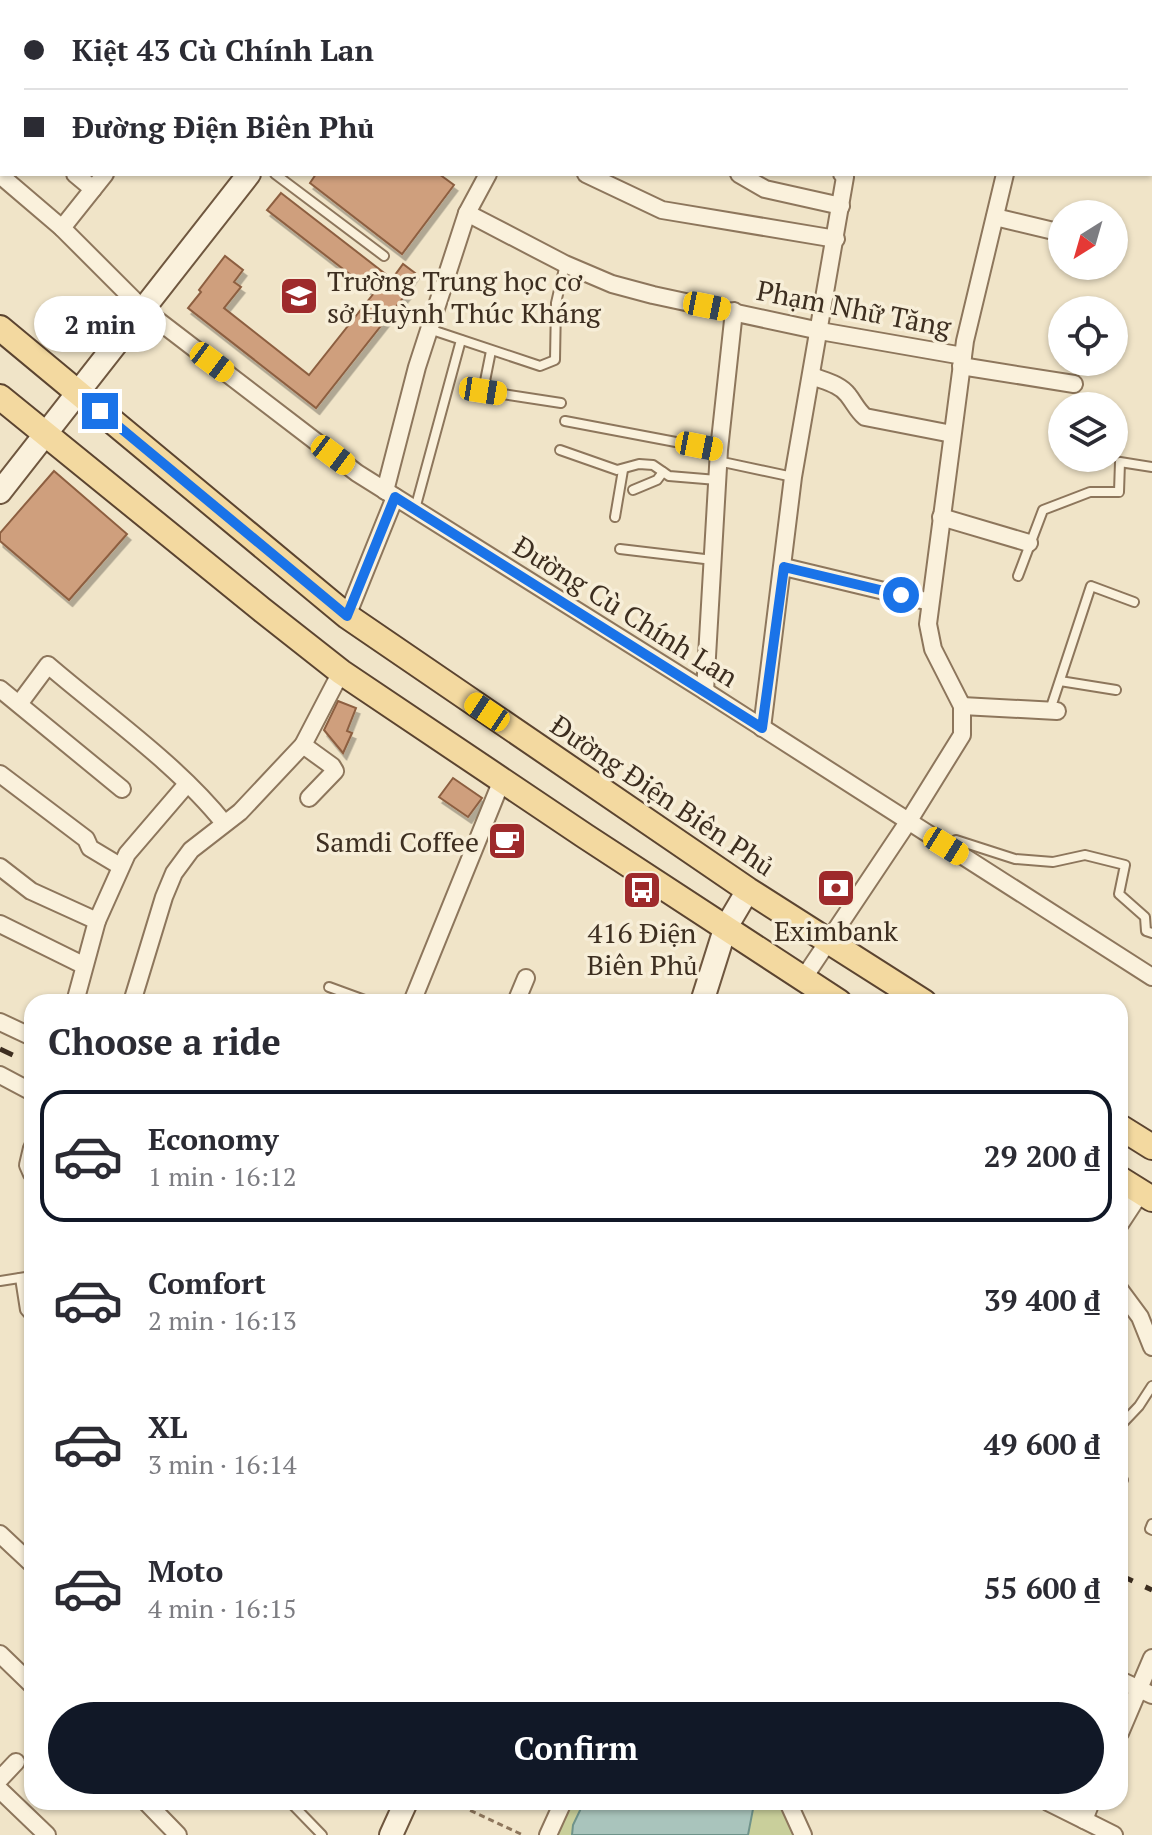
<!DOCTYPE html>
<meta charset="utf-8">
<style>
body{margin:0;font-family:"PT Serif",serif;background:#f2f2f3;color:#2b2b33;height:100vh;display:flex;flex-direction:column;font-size:30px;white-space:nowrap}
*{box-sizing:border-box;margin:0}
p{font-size:26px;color:#7c7c81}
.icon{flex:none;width:44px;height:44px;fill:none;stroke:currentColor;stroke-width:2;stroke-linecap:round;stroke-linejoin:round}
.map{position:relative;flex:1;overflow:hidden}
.drawer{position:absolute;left:24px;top:994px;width:1104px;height:816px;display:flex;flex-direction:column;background:#fff;border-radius:24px;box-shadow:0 2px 6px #0004}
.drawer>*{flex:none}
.top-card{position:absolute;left:0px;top:0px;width:1152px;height:176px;box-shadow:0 2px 6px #0004;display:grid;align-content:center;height:176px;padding:0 24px;background:#fff}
.needle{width:52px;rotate:217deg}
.tools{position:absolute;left:1048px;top:200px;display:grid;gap:16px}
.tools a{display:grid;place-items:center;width:80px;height:80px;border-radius:50%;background:#fff;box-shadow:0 2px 6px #0004;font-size:40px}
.end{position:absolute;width:36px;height:36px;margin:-18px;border:10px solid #1a73e8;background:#fff;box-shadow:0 0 0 4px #fff}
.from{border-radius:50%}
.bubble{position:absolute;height:56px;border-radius:28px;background:#fff;box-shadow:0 2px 6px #0004;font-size:26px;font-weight:700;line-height:56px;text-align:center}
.car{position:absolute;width:24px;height:48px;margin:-24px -12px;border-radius:10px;box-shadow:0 0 6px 2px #0007;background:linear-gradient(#f5c518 24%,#345 0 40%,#f5c518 0 76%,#345 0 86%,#f5c518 0)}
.top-card b{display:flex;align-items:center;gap:28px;height:76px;font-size:30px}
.top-card b+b{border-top:2px solid #e1e1e2}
.top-card i{width:20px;height:20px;background:#2b2b33}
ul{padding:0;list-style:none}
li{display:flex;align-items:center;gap:24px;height:132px;margin:0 16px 12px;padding:0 8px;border:4px solid transparent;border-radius:24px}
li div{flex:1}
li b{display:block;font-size:30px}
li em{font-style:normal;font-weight:700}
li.current{border-color:#111827}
li>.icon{width:72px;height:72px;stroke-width:1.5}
h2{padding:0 24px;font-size:36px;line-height:96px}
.button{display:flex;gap:16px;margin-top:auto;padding:16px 24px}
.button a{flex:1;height:92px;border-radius:48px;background:#111827;color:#fff;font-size:32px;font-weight:700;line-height:92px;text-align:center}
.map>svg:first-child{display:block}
</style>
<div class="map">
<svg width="1152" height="1835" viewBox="0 0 1152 1835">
<defs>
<filter id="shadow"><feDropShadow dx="3.5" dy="6" stdDeviation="0" flood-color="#0004"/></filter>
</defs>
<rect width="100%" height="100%" fill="#f0e4c8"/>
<polygon fill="#c9cf9b" points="569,1802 781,1802 797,1835 558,1835"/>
<polygon fill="#a9c4bc" stroke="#6f938a" stroke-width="2" points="584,1802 754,1802 754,1804 748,1835 572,1835 573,1825"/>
<g fill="#cf9f7d" stroke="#8d5f41" stroke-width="2" filter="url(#shadow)">
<polygon points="316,174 439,174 454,185 402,254 310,183"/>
<polygon points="281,193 392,279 403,264 415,273 406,286 410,289 316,408 188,308 201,292 199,290 225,256 243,270 234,282 241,287 224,308 309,375 374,293 267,210"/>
<polygon points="54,471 127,534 69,600 0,541 0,533"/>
<polygon points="338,701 356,708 347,731 352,733 343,753 324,730"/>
<polygon points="453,778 482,798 468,817 439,797"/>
</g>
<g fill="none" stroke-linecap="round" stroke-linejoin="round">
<defs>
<g id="lane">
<polyline points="0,26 2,28"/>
<polyline points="1150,36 1152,36"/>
<polyline points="1150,62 1152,62"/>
<polyline points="275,174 384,256"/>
<polyline points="429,329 540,366 555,360 556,303 565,264"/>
<polyline points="491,351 483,391 561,403"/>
<polyline points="565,421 718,450"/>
<polyline points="560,450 617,470 639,464 653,465 669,476 717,480"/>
<polyline points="718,461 793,477"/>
<polyline points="633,490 657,480 663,472"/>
<polyline points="415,509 461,340"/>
<polyline points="615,517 623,470"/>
<polyline points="620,549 713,560"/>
<polyline points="1018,576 1043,510 1090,492 1119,492 1120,462 1152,467"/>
<polyline points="1060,681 1116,690"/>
<polyline points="1050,710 1091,586 1134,602"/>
<polyline points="946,846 956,840 1015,859 1053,862 1085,855 1125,865 1119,894 1145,917 1146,931 1152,933"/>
<polyline points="329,987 370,1002"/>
<polyline points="20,1278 25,1310 32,1318"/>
<polyline points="0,1281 32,1276"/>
<polyline points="1120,1426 1139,1406 1152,1386"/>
<polyline points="1120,1478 1123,1480"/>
<polyline points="1152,1524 1150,1529 1152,1530"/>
<polyline points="290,1802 322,1835"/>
</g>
<g id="street">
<polyline points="163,0 166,2"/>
<polyline points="640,0 642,2"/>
<polyline points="244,2 245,0"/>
<polyline points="611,2 613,0"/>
<polyline points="694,2 696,0"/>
<polyline points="835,2 837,0"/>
<polyline points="1071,2 1072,0"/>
<polyline points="0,111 2,113"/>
<polyline points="1150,119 1152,120"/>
<polyline points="75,174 93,189"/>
<polyline points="586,174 662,210 836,239"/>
<polyline points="739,174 765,189 841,206"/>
<polyline points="0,175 62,228 143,309 357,473 705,691 1152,977"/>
<polyline points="467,213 565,264 612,284 653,295 820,331 963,356"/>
<polyline points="995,217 1062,233"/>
<polyline points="62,228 105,174"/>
<polyline points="961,366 1074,384"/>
<path d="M812 376C824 381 840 384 848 395 855 404 857 410 865 417L952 434"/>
<polyline points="385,491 417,367 467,213 488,174"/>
<polyline points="941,517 1029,543"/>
<polyline points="784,567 930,602"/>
<polyline points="347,616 395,497"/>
<polyline points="0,689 122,789"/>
<polyline points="705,691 719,450 734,311"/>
<path d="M19 704 48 665C105 714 178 765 224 823"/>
<polyline points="962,706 1057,711"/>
<polyline points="762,728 793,477 845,177 842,174"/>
<polyline points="303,745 332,766 335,771 309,798"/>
<polyline points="0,774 86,839 90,848 120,866"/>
<polyline points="0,867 31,891 97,921"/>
<polyline points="0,924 83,965"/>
<polyline points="803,979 908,822 962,735 962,706 933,649 928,624 965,341 1005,174"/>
<polyline points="75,1002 97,921 127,854 187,784"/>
<polyline points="132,1002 164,897 174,873 191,850 240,812 303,745 341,672"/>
<polyline points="412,1002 502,780"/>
<polyline points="516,1002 526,978"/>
<polyline points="0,1022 32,1037"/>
<polyline points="0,1075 32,1092"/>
<polyline points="32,1148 28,1165 32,1174"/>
<polyline points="1120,1224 1141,1192"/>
<polyline points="1120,1290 1140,1317 1152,1347"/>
<polyline points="0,1534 32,1564"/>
<polyline points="0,1654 32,1685"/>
<polyline points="1120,1680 1152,1695"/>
<polyline points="1120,1733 1152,1658"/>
<polyline points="0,1779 16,1762"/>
<polyline points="0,1790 47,1835"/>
<polyline points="146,1802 178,1835"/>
<polyline points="788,1802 803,1835"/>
<polyline points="1048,1802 1114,1835"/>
<polyline points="1084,1820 1091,1802"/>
<polyline points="548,1835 563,1802"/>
</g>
<g id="secondary">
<polyline points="386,2 388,0"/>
<polyline points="0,492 249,174"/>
<polyline points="702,1002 725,929 748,890"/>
<polyline points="391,1835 406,1802"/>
</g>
<g id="primary">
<polyline points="0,328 347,616 748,890 924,1002"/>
<polyline points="0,397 261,609 341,672 585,836 839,1002"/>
<polyline points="1120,1127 1152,1147"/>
<polyline points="1120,1179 1152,1199"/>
</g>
</defs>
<use href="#lane" stroke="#8d765c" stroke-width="12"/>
<use href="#street" stroke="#8d765c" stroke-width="20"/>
<use href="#secondary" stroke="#6f573f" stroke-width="26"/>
<use href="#primary" stroke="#5b4430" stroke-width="28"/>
<g stroke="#8d765c" stroke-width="3" stroke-dasharray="6 4" stroke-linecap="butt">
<polyline points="452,1802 523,1835"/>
<polyline points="707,1802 716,1802"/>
</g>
<use href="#lane" stroke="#faf1dc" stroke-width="8"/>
<use href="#street" stroke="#faf1dc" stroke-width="16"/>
<use href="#secondary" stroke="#faf1dc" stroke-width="22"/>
<use href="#primary" stroke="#f3d9a0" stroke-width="24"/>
<g stroke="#3d2e20" stroke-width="5" stroke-dasharray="14 14" stroke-linecap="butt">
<polyline points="0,1049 32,1064"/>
<polyline points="1120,1575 1152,1590"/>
</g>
</g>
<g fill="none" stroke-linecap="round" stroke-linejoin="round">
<polyline stroke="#1a73e8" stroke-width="10" points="100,411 347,616 395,497 762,728 784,567 901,595"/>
</g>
<defs>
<symbol id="school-square" viewBox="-11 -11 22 22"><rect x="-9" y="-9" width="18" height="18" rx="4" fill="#9e2a2b" stroke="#f7eed8"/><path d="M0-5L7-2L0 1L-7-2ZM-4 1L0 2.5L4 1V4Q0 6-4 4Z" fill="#fff"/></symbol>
<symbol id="cafe-square" viewBox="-11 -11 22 22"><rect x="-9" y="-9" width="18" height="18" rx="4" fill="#9e2a2b" stroke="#f7eed8"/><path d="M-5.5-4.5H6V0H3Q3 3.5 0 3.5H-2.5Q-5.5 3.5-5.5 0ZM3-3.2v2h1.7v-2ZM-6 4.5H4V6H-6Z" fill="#fff"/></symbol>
<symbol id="bank-square" viewBox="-11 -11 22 22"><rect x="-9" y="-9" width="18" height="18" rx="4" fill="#9e2a2b" stroke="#f7eed8"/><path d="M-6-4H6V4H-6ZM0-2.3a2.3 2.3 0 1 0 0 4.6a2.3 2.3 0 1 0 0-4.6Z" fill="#fff"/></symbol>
<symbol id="bus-square" viewBox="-11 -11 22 22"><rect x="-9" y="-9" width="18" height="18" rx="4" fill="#9e2a2b" stroke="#f7eed8"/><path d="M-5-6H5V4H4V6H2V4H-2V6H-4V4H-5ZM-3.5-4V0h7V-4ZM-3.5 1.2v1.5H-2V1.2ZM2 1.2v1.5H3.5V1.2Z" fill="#fff"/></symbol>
</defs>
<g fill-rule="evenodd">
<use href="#school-square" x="277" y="274" width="44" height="44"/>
<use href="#cafe-square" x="485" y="819" width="44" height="44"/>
<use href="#bank-square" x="814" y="866" width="44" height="44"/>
<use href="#bus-square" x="620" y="868" width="44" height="44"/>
</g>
<g text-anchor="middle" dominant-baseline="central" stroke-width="7" stroke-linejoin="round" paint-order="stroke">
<g font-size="28" fill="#3d2e20" stroke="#f7eed8">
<text x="327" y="280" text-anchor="start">Trường Trung học cơ<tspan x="327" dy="32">sở Huỳnh Thúc Kháng</tspan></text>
<text x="479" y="841" text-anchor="end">Samdi Coffee</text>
<text x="836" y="930">Eximbank</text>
<text x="642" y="932">416 Điện<tspan x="642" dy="32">Biên Phủ</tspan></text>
</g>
<g font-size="28" fill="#3d2e20" stroke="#f7eed8">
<text transform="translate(854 308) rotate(11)">Phạm Nhữ Tăng</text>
<text transform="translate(626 611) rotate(32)">Đường Cù Chính Lan</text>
<text transform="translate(663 795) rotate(34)">Đường Điện Biên Phủ</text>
</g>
</g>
</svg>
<div class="tools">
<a><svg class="needle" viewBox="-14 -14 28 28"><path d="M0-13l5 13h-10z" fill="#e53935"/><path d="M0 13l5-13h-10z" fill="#7c7c81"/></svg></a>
<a><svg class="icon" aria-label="locate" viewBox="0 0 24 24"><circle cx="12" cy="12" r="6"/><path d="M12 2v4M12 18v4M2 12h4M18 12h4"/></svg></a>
<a><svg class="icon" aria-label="layers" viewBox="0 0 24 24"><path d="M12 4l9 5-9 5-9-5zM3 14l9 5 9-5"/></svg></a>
</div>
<i class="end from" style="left:901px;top:595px"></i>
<i class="end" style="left:100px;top:411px"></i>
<div class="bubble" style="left:34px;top:296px;width:132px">2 min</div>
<i class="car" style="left:707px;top:306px;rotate:101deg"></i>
<i class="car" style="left:212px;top:362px;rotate:127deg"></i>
<i class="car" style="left:483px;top:391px;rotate:99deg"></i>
<i class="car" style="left:699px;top:446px;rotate:101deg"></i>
<i class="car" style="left:333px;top:455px;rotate:127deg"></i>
<i class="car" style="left:487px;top:712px;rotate:304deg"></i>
<i class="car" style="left:946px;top:846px;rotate:122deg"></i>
<div class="top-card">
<b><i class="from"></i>Kiệt 43 Cù Chính Lan</b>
<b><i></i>Đường Điện Biên Phủ</b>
</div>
<section class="drawer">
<h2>Choose a ride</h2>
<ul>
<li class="current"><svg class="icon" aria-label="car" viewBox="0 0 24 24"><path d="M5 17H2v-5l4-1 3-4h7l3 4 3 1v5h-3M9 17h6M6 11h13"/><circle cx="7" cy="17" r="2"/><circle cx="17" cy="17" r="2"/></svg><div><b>Economy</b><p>1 min · 16:12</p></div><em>29 200 ₫</em></li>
<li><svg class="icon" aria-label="car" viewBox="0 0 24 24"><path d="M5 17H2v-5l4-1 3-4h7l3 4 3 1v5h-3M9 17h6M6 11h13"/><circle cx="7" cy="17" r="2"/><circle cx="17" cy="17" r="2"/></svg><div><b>Comfort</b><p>2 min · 16:13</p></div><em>39 400 ₫</em></li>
<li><svg class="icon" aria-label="car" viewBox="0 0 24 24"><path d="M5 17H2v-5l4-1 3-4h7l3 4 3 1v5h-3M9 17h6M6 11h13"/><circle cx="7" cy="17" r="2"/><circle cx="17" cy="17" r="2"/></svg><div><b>XL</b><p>3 min · 16:14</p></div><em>49 600 ₫</em></li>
<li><svg class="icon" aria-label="car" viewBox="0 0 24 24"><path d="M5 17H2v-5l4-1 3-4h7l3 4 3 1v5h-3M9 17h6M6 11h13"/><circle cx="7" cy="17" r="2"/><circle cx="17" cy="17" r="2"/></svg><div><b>Moto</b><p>4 min · 16:15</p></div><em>55 600 ₫</em></li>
</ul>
<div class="button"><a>Confirm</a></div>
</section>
</div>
